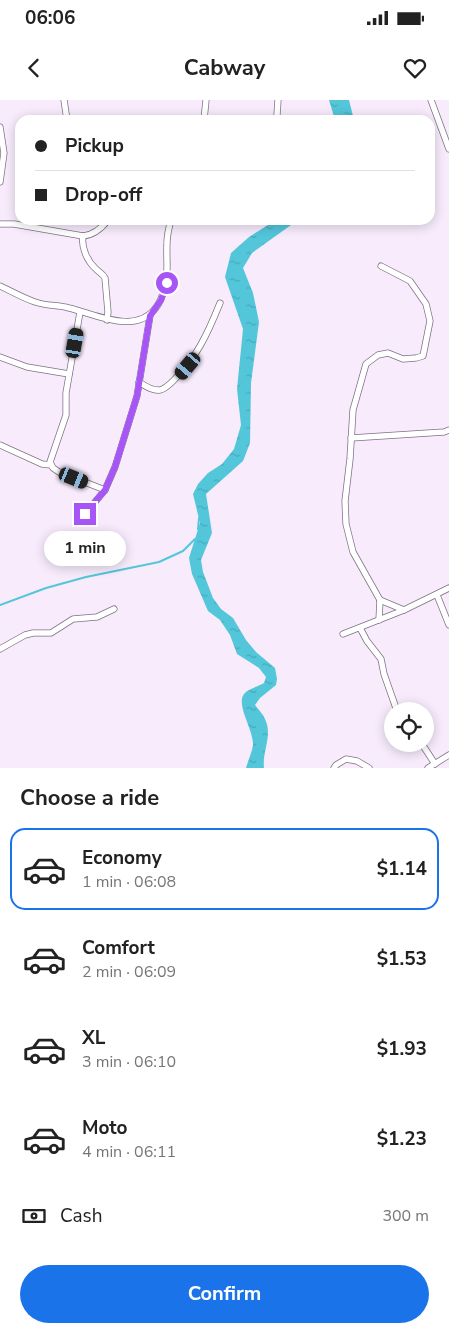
<!DOCTYPE html>
<meta charset="utf-8">
<style>
body{margin:0;font-family:"Nunito Sans",sans-serif;background:#f6f6f6;color:#222;height:100vh;display:flex;flex-direction:column;font-size:19px;white-space:nowrap}
*{box-sizing:border-box;margin:0}
p{font-size:16px;color:#767676}
.icon{flex:none;width:28px;height:28px;fill:none;stroke:currentColor;stroke-width:2;stroke-linecap:round;stroke-linejoin:round}
.map{position:relative;height:668px;overflow:hidden}
.drawer{display:flex;flex-direction:column;background:#fff;flex:1}
.drawer>*{flex:none}
.hud{position:absolute;left:15px;top:15px;width:420px;height:110px;border-radius:15px;box-shadow:0 2px 12px #0003;display:grid;align-content:center;height:110px;padding:0 20px;background:#fff}
.controls{position:absolute;left:384px;top:602px;display:grid;gap:10px}
.controls a{display:grid;place-items:center;width:50px;height:50px;border-radius:50%;background:#fff;box-shadow:0 2px 12px #0003;font-size:25px}
.end{position:absolute;width:22px;height:22px;margin:-11px;border:6px solid #a855f7;background:#fff;box-shadow:0 0 0 2px #fff}
.from{border-radius:50%}
.bubble{position:absolute;height:35px;border-radius:18px;background:#fff;box-shadow:0 2px 12px #0003;font-size:16px;font-weight:700;line-height:35px;text-align:center}
.car{position:absolute;width:15px;height:30px;margin:-15px -8px;border-radius:6px;box-shadow:0 0 4px 1px #0007;background:linear-gradient(#222 24%,#8ab4d8 0 40%,#222 0 76%,#8ab4d8 0 86%,#222 0)}
.hud b{display:flex;align-items:center;gap:18px;height:48px;font-size:19px}
.hud b+b{border-top:1px solid #e0e0e0}
.hud i{width:12px;height:12px;background:#222}
ul{padding:0;list-style:none}
li{display:flex;align-items:center;gap:15px;height:82px;margin:0 10px 8px;padding:0 10px;border:2px solid transparent;border-radius:15px}
li div{flex:1}
li b{display:block;font-size:19px}
li em{font-style:normal;font-weight:700}
li.current{border-color:#1a73e8}
li>.icon{width:45px;height:45px;stroke-width:1.5}
h2{padding:0 20px;font-size:22px;line-height:60px}
.pay{display:flex;align-items:center;gap:12px;height:55px;padding:0 20px;font-size:19px}
.pay p{margin-inline-start:auto}
.button{display:flex;gap:10px;margin-top:auto;padding:10px 20px}
.button a{flex:1;height:58px;border-radius:30px;background:#1a73e8;color:#fff;font-size:20px;font-weight:700;line-height:58px;text-align:center}
.status{display:flex;justify-content:space-between;align-items:center;height:35px;padding:0 25px;background:#fff;direction:ltr}
.status svg{height:14px;fill:currentColor}
header{display:flex;justify-content:space-between;align-items:center;height:65px;padding:0 20px;background:#fff;font-size:22px;font-weight:700}
.map>svg:first-child{display:block}
</style>
<div class="status"><b>06:06</b><svg viewBox="0 0 49 12"><path d="M0 12V9h3v3zM5 12V6h3v6zM10 12V3h3v9zM15 12V0h3v12zM26 1h20v11H26zM47 4h2v5h-2z"/></svg></div>
<header><svg class="icon" aria-label="back" viewBox="0 0 24 24"><path d="M15 5l-7 7 7 7"/></svg>Cabway<svg class="icon" aria-label="heart" viewBox="0 0 24 24"><path d="M12 20l-8-8c-3-5 5-10 8-4 3-6 11-1 8 4z"/></svg></header>
<div class="map">
<svg width="449" height="668" viewBox="0 0 449 668">
<defs>
<pattern id="water-ripples" width="26" height="14" patternUnits="userSpaceOnUse" patternTransform="scale(1.25)"><rect width="26" height="14" fill="#53c6da"/><path d="M2 4q2-2 4 0t4 0M15 11q2-2 4 0t4 0" fill="none" stroke="#47a9ba"/></pattern>
</defs>
<rect width="100%" height="100%" fill="#f7ebfc"/>
<g fill="url(#water-ripples)">
<polygon points="329,0 349,0 354,20 335,20"/>
<path d="M276 120H298L252 153 243 168 253 193 259 222 251 283 250 343 243 361 206 394 212 433 201 460 203 472 213 498 221 509 233 518 246 540 256 552 275 568 277 579 276 585 260 598 255 605C258 609 263 614 265 619 273 636 262 651 264 668H246C248 661 252 652 253 645 254 629 233 602 246 592 251 588 259 586 264 583L266 577 259 568 237 554 230 535 220 520 208 511 192 474 189 458 200 423 193 394 198 384 208 373 222 364 234 349 241 325 237 289 243 229 225 177 231 153 249 137Z"/>
</g>
<g fill="none" stroke-linecap="round" stroke-linejoin="round">
<g stroke="#53c6da" stroke-width="2">
<polyline points="198,429 199,418"/>
<polyline points="0,505 46,488 86,477 159,462 183,451 195,439"/>
</g>
<defs>
<g id="street">
<polyline points="64,0 67,20"/>
<polyline points="431,0 449,49"/>
<polyline points="204,20 206,0"/>
<polyline points="275,20 277,15 278,0"/>
<polyline points="0,27 4,53 0,82"/>
<path d="M0 124H14L83 136C94 135 101 129 108 120"/>
<path d="M83 136C81 147 87 161 96 169 100 173 103 174 105 178L108 212 107 220"/>
<path d="M0 186C11 191 23 198 35 202 46 206 58 205 69 208 99 215 143 239 161 199 170 178 166 164 167 143 167 135 169 127 171 120"/>
<polyline points="80,212 66,293 66,315 50,362 53,368 59,372 105,390"/>
<polyline points="0,257 27,267 69,274"/>
<path d="M139 282C145 286 152 291 160 290 165 289 169 285 173 281 196 259 208 233 220 203"/>
<polyline points="351,338 444,332 449,330"/>
<polyline points="0,345 42,364 51,365"/>
<polyline points="85,414 105,390 115,367 137,296 150,216"/>
<polyline points="437,495 449,525"/>
<polyline points="380,500 404,510"/>
<polyline points="379,520 380,500 353,452 346,424 345,401 350,359 353,310 366,264 378,255 388,253 403,259 416,258 423,256 430,221 426,204 410,181 381,166"/>
<polyline points="360,528 367,541 381,559 384,574 397,611"/>
<polyline points="343,534 404,510 449,488"/>
<polyline points="0,549 25,535 33,533 51,533 73,519 97,517 114,509"/>
<polyline points="422,644 435,664"/>
<polyline points="334,668 336,665 346,659 357,661 369,668"/>
<polyline points="428,668 449,655"/>
</g>
</defs>
<use href="#street" stroke="#7e7285" stroke-width="7"/>
<use href="#street" stroke="#fff" stroke-width="5.5"/>
</g>
<g fill="none" stroke-linecap="round" stroke-linejoin="round">
<polyline stroke="#a855f7" stroke-width="6" points="85,414 105,390 115,367 137,296 150,216 161,200 167,183"/>
</g>
</svg>
<div class="controls">
<a><svg class="icon" aria-label="locate" viewBox="0 0 24 24"><circle cx="12" cy="12" r="6"/><path d="M12 2v4M12 18v4M2 12h4M18 12h4"/></svg></a>
</div>
<i class="end from" style="left:167px;top:183px"></i>
<i class="end" style="left:85px;top:414px"></i>
<div class="bubble" style="left:44px;top:431px;width:82px">1 min</div>
<i class="car" style="left:75px;top:243px;rotate:10deg"></i>
<i class="car" style="left:188px;top:266px;rotate:220deg"></i>
<i class="car" style="left:74px;top:378px;rotate:112deg"></i>
<div class="hud">
<b><i class="from"></i>Pickup</b>
<b><i></i>Drop-off</b>
</div>
</div>
<section class="drawer">
<h2>Choose a ride</h2>
<ul>
<li class="current"><svg class="icon" aria-label="car" viewBox="0 0 24 24"><path d="M5 17H2v-5l4-1 3-4h7l3 4 3 1v5h-3M9 17h6M6 11h13"/><circle cx="7" cy="17" r="2"/><circle cx="17" cy="17" r="2"/></svg><div><b>Economy</b><p>1 min · 06:08</p></div><em>$1.14</em></li>
<li><svg class="icon" aria-label="car" viewBox="0 0 24 24"><path d="M5 17H2v-5l4-1 3-4h7l3 4 3 1v5h-3M9 17h6M6 11h13"/><circle cx="7" cy="17" r="2"/><circle cx="17" cy="17" r="2"/></svg><div><b>Comfort</b><p>2 min · 06:09</p></div><em>$1.53</em></li>
<li><svg class="icon" aria-label="car" viewBox="0 0 24 24"><path d="M5 17H2v-5l4-1 3-4h7l3 4 3 1v5h-3M9 17h6M6 11h13"/><circle cx="7" cy="17" r="2"/><circle cx="17" cy="17" r="2"/></svg><div><b>XL</b><p>3 min · 06:10</p></div><em>$1.93</em></li>
<li><svg class="icon" aria-label="car" viewBox="0 0 24 24"><path d="M5 17H2v-5l4-1 3-4h7l3 4 3 1v5h-3M9 17h6M6 11h13"/><circle cx="7" cy="17" r="2"/><circle cx="17" cy="17" r="2"/></svg><div><b>Moto</b><p>4 min · 06:11</p></div><em>$1.23</em></li>
</ul>
<div class="pay"><svg class="icon" aria-label="cash" viewBox="0 0 24 24"><path d="M3 7h18v10H3z"/><circle cx="12" cy="12" r="2"/></svg>Cash<p>300 m</p></div>
<div class="button"><a>Confirm</a></div>
</section>
